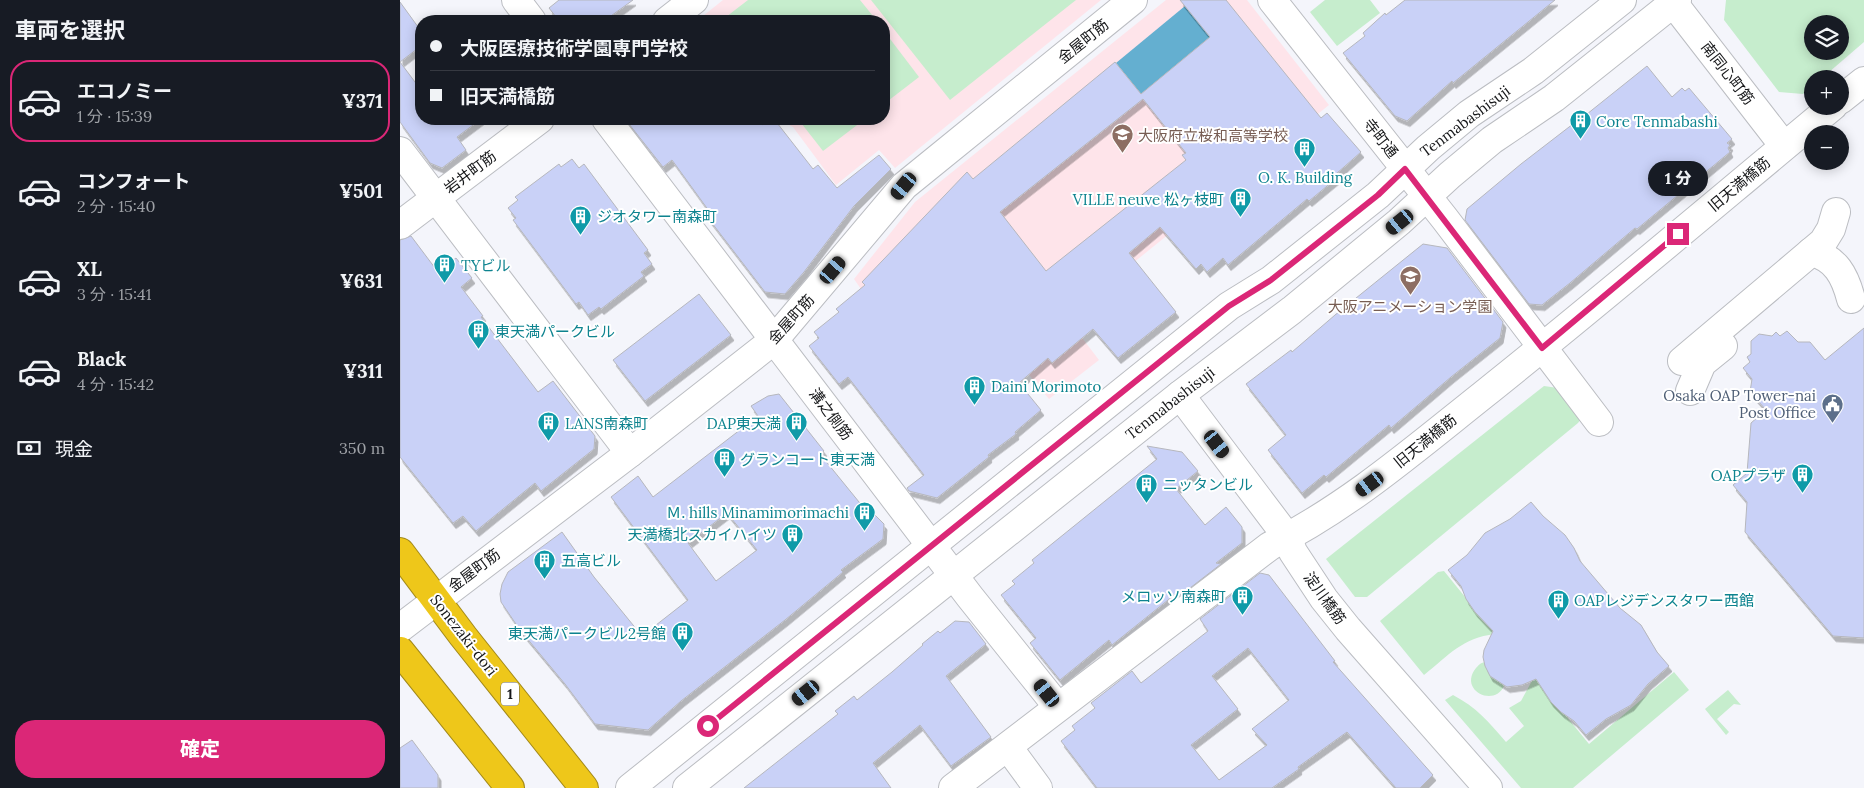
<!DOCTYPE html>
<html lang="ja">
<meta charset="utf-8">
<style>
body{margin:0;font-family:Lora,"Noto Sans JP",serif;background:#242831;color:#f1f3f6;height:100vh;display:flex;flex-direction:column;font-size:19px;white-space:nowrap}
*{box-sizing:border-box;margin:0}
p{font-size:16px;color:#9ea1a6}
.icon{flex:none;width:28px;height:28px;fill:none;stroke:currentColor;stroke-width:2;stroke-linecap:round;stroke-linejoin:round}
.map{position:relative;flex:1;overflow:hidden}
.panel{display:flex;flex-direction:column;background:#171b24;width:400px}
.panel>*{flex:none}
.top-card{position:absolute;left:15px;top:15px;width:475px;height:110px;border-radius:20px;box-shadow:0 2px 12px #0003;display:grid;align-content:center;height:110px;padding:0 15px;background:#171b24}
.controls{position:absolute;left:1404px;top:15px;display:grid;gap:10px}
.controls a{display:grid;place-items:center;width:45px;height:45px;border-radius:50%;background:#171b24;box-shadow:0 2px 12px #0003;font-size:25px}
.end{position:absolute;width:22px;height:22px;margin:-11px;border:6px solid #db2777;background:#fff;box-shadow:0 0 0 2px #fff}
.from{border-radius:50%}
.bubble{position:absolute;height:35px;border-radius:18px;background:#171b24;box-shadow:0 2px 12px #0003;font-size:16px;font-weight:800;line-height:35px;text-align:center}
.car{position:absolute;width:15px;height:30px;margin:-15px -8px;border-radius:6px;box-shadow:0 0 4px 1px #0007;background:linear-gradient(#222 24%,#8ab4d8 0 40%,#222 0 76%,#8ab4d8 0 86%,#222 0)}
.top-card b{display:flex;align-items:center;gap:18px;height:48px;font-size:19px}
.top-card b+b{border-top:1px solid #363941}
.top-card i{width:12px;height:12px;background:#f1f3f6}
ul{padding:0;list-style:none}
li{display:flex;align-items:center;gap:15px;height:82px;margin:0 10px 8px;padding:0 5px;border:2px solid transparent;border-radius:20px}
li div{flex:1}
li b{display:block;font-size:19px}
li em{font-style:normal;font-weight:800}
li.current{border-color:#db2777}
li>.icon{width:45px;height:45px;stroke-width:1.5}
h2{padding:0 15px;font-size:22px;line-height:60px}
.pay{display:flex;align-items:center;gap:12px;height:55px;padding:0 15px;font-size:19px}
.pay p{margin-inline-start:auto}
.cta{display:flex;gap:10px;margin-top:auto;padding:10px 15px}
.cta a{flex:1;height:58px;border-radius:20px;background:#db2777;color:#fff;font-size:20px;font-weight:800;line-height:58px;text-align:center}
main{display:flex;flex:1;min-height:0}
.map>svg:first-child{display:block}
</style>
<main>
<section class="panel">
<h2>車両を選択</h2>
<ul>
<li class="current"><svg class="icon" aria-label="car" viewBox="0 0 24 24"><path d="M5 17H2v-5l4-1 3-4h7l3 4 3 1v5h-3M9 17h6M6 11h13"/><circle cx="7" cy="17" r="2"/><circle cx="17" cy="17" r="2"/></svg><div><b>エコノミー</b><p>1 分 · 15:39</p></div><em>¥371</em></li>
<li><svg class="icon" aria-label="car" viewBox="0 0 24 24"><path d="M5 17H2v-5l4-1 3-4h7l3 4 3 1v5h-3M9 17h6M6 11h13"/><circle cx="7" cy="17" r="2"/><circle cx="17" cy="17" r="2"/></svg><div><b>コンフォート</b><p>2 分 · 15:40</p></div><em>¥501</em></li>
<li><svg class="icon" aria-label="car" viewBox="0 0 24 24"><path d="M5 17H2v-5l4-1 3-4h7l3 4 3 1v5h-3M9 17h6M6 11h13"/><circle cx="7" cy="17" r="2"/><circle cx="17" cy="17" r="2"/></svg><div><b>XL</b><p>3 分 · 15:41</p></div><em>¥631</em></li>
<li><svg class="icon" aria-label="car" viewBox="0 0 24 24"><path d="M5 17H2v-5l4-1 3-4h7l3 4 3 1v5h-3M9 17h6M6 11h13"/><circle cx="7" cy="17" r="2"/><circle cx="17" cy="17" r="2"/></svg><div><b>Black</b><p>4 分 · 15:42</p></div><em>¥311</em></li>
</ul>
<div class="pay"><svg class="icon" aria-label="cash" viewBox="0 0 24 24"><path d="M3 7h18v10H3z"/><circle cx="12" cy="12" r="2"/></svg>現金<p>350 m</p></div>
<div class="cta"><a>確定</a></div>
</section>
<div class="map">
<svg width="1464" height="788" viewBox="0 0 1464 788">
<defs>
<filter id="shadow"><feDropShadow dx="3" dy="5.5" stdDeviation="0" flood-color="#0004"/></filter>
</defs>
<rect width="100%" height="100%" fill="#f4f5fb"/>
<g fill="#fee4ea">
<polygon points="323,0 701,0 495,168 479,150 436,185 393,127 378,119 484,119 484,21 299,21 298,20"/>
<polygon points="766,0 847,0 929,105 666,317 699,360 649,399 587,324 522,377 454,279 515,202"/>
</g>
<g fill="#c6edcd" fill-rule="evenodd">
<polygon points="348,0 460,0 477,21 323,21 322,20"/>
<polygon points="471,0 676,0 550,100"/>
<polygon points="925,0 970,0 980,13 937,46 910,12"/>
<path d="M1326 0H1464V42L1421 79H1412V86L1403 94 1379 92 1324 20ZM1412 24H1440V51H1412Z"/>
<polygon points="484,31 519,77 484,104"/>
<polygon points="398,119 465,119 423,151"/>
<polygon points="1144,386 1158,388 1181,419 1178,423 967,597 955,597 926,559"/>
<path d="M1044 571 1095 634C1062 638 1049 655 1024 675L980 621 1038 572Z"/>
<path d="M1085 662 1104 686C1094 708 1058 690 1076 668 1079 665 1080 663 1085 662Z"/>
<path d="M1274 672 1289 690 1173 788H1121L1045 700 1053 695C1076 707 1089 722 1106 742L1124 726 1109 708 1121 701 1134 677 1189 744Z"/>
<polygon points="1328,690 1341,705 1334,704 1317,719 1329,732 1326,735 1305,709"/>
</g>
<polygon fill="#64afd0" points="785,6 810,37 741,94 716,63"/>
<g fill="#c9d1f7" stroke="#b6b7bd" fill-rule="evenodd" filter="url(#shadow)">
<polygon points="159,0 233,0 204,21 159,21 149,8"/>
<path d="M780 0H826L921 118 927 113 961 152 936 174 938 177 909 201 907 199 828 265 823 258 807 272 801 264 796 269 760 227 729 253 776 312 718 358 693 329 652 363 648 358 619 383 641 410 615 432 616 434 588 455 589 457 537 498 509 491 507 488 524 475 448 377 439 384 409 346 419 338 414 332 439 312 436 309 465 285 462 282 567 172 573 179 715 62 741 94 810 37ZM743 99 786 153 782 155 786 160 646 271 600 212Z"/>
<polygon points="1005,0 1155,0 1053,83 1052,81 1007,121 995,116 943,53 965,36 963,33 985,13 986,15"/>
<polygon points="0,2 21,31 21,46 0,62 21,90 21,119 81,119 57,137 66,150 42,168 30,163 0,122"/>
<polygon points="1247,66 1272,97 1282,88 1285,91 1289,88 1332,139 1327,143 1330,145 1328,148 1330,152 1237,229 1235,228 1170,283 1142,305 1129,304 1065,220 1067,209 1121,164 1182,117 1182,118"/>
<polygon points="225,119 356,119 362,125 369,119 374,119 413,169 418,165 437,188 479,155 491,169 454,206 404,272 385,294 365,292 305,214 309,211 272,160 263,167"/>
<polygon points="172,159 179,168 184,164 248,250 244,253 252,264 241,272 244,276 201,309 199,307 188,315 179,302 176,304 113,220 116,218 108,208 118,200 115,197 159,164 161,167"/>
<polygon points="11,236 38,272 56,258 72,278 61,287 83,316 81,317 138,392 153,381 195,436 194,449 141,491 135,483 76,531 63,516 53,523 0,457 0,240"/>
<polygon points="1023,244 1047,248 1103,322 1100,338 1051,377 991,428 989,425 926,477 924,475 902,493 868,450 886,435 846,384 891,350 892,352 935,315"/>
<polygon points="299,294 331,335 245,401 213,360"/>
<polygon points="1464,328 1464,638 1433,636 1345,532 1347,502 1333,485 1347,473 1351,423 1366,410 1350,392 1352,379 1343,368 1350,362 1347,357 1351,354 1351,341 1359,334 1372,336 1376,332 1380,336 1387,331 1398,342 1410,342 1425,360"/>
<path d="M379 394 424 451 420 454 468 513 471 511 484 524 483 539 441 570 443 572 385 620 281 701 248 730 195 724 165 684 120 630 101 602 100 594 102 584 108 572 162 532 194 577 242 636 288 600 211 497 238 476 253 497 358 416 351 406 368 396ZM327 513 357 550 316 581 288 543Z"/>
<polygon points="747,446 782,452 798,471 776,489 805,525 826,507 842,527 842,543 816,563 821,564 781,595 778,592 712,645 709,640 660,680 630,643 636,638 601,595 615,584 612,581 634,563 632,560 757,459"/>
<polygon points="1131,502 1143,516 1165,535 1174,548 1180,561 1220,608 1241,625 1257,652 1269,666 1248,684 1231,705 1206,719 1186,735 1174,721 1161,712 1151,702 1136,679 1122,685 1107,687 1090,676 1085,666 1083,657 1084,650 1093,631 1075,612 1066,599 1061,586 1048,570 1067,555 1085,533 1110,519"/>
<path d="M860 573 869 575 935 661 933 662 1033 775 1020 788H996L947 732 898 767 899 769 872 788H697L661 741 675 730 672 726 695 708 691 703 732 671 741 683 808 631 800 619ZM848 648 889 700 852 729 867 745 819 780 791 745 838 709 812 676Z"/>
<polygon points="555,621 569,622 586,644 546,676 591,737 551,766 520,725 473,763 491,788 344,788 438,714 435,711 454,696 457,700 492,672 523,645 522,644 538,631 540,633"/>
<polygon points="12,740 38,775 38,788 0,788 0,748"/>
</g>
<g fill="none" stroke-linecap="round" stroke-linejoin="round">
<defs>
<g id="minor">
<polyline points="116,0 132,21"/>
<polyline points="872,0 1045,219 1199,422"/>
<polyline points="1271,0 1384,146"/>
<polyline points="267,21 294,0"/>
<polyline points="1440,100 1464,81"/>
<polyline points="206,119 570,597 658,707"/>
<polyline points="0,151 230,453"/>
<polyline points="0,225 140,119"/>
<path d="M1411 252C1436 258 1445 276 1451 299"/>
<polyline points="1282,361 1423,242 1431,229 1436,212"/>
<polyline points="1290,391 1302,363 1323,346"/>
<polyline points="780,395 888,538 893,552 924,599 948,629 1088,788"/>
<polyline points="0,628 230,453 374,340 504,186 733,0"/>
<polyline points="608,747 638,788"/>
<polyline points="230,788 829,306 871,280 978,195 1028,148 1069,114 1133,71 1222,0"/>
<polyline points="287,788 780,395 892,310 999,222 1050,175 1092,140 1154,98 1277,0"/>
<path d="M553 788 870 546C948 507 1015 449 1083 395 1201 301 1316 203 1433 106"/>
</g>
<g id="highway">
<polyline points="0,552 63,636 184,788"/>
<polyline points="0,651 110,788"/>
</g>
</defs>
<use href="#minor" stroke="#bbbdc2" stroke-width="30"/>
<use href="#highway" stroke="#a2891a" stroke-width="30"/>
<use href="#minor" stroke="#fff" stroke-width="28"/>
<use href="#highway" stroke="#eec71a" stroke-width="28"/>
</g>
<g fill="none" stroke-linecap="round" stroke-linejoin="round">
<polyline stroke="#db2777" stroke-width="6" points="308,726 829,306 871,280 978,195 1005,169 1142,348 1278,234"/>
</g>
<defs>
<symbol id="building-pin" viewBox="-11 -11 22 30"><path d="M0 17L-7.5 6A9.5 9.5 0 1 1 7.5 6Z" fill="#0f9aa8" stroke="#fff"/><path d="M-4-6H4V6H1V3H-1V6H-4ZM-2.5-4.3h1.7v1.8h-1.7ZM.8-4.3h1.7v1.8H.8ZM-2.5-1h1.7V.8h-1.7ZM.8-1h1.7V.8H.8Z" fill="#fff"/></symbol>
<symbol id="school-pin" viewBox="-11 -11 22 30"><path d="M0 17L-7.5 6A9.5 9.5 0 1 1 7.5 6Z" fill="#8d6e63" stroke="#fff"/><path d="M0-5L7-2L0 1L-7-2ZM-4 1L0 2.5L4 1V4Q0 6-4 4Z" fill="#fff"/></symbol>
<symbol id="university-pin" viewBox="-11 -11 22 30"><path d="M0 17L-7.5 6A9.5 9.5 0 1 1 7.5 6Z" fill="#8d6e63" stroke="#fff"/><path d="M0-5L7-2L0 1L-7-2ZM-4 1L0 2.5L4 1V4Q0 6-4 4Z" fill="#fff"/></symbol>
<symbol id="civic-pin" viewBox="-11 -11 22 30"><path d="M0 17L-7.5 6A9.5 9.5 0 1 1 7.5 6Z" fill="#5c6f8a" stroke="#fff"/><path d="M-.6-6.5H3V-4.5H.6V-3L4-1V1h2V6H-6V1h2V-1L-.6-3ZM-1.2 2.5V6h2.4V2.5Z" fill="#fff"/></symbol>
</defs>
<g fill-rule="evenodd">
<use href="#building-pin" x="1168" y="108" width="25" height="34"/>
<use href="#school-pin" x="710" y="122" width="25" height="34"/>
<use href="#building-pin" x="892" y="136" width="25" height="34"/>
<use href="#building-pin" x="828" y="186" width="25" height="34"/>
<use href="#building-pin" x="168" y="204" width="25" height="34"/>
<use href="#building-pin" x="32" y="252" width="25" height="34"/>
<use href="#university-pin" x="998" y="264" width="25" height="34"/>
<use href="#building-pin" x="66" y="318" width="25" height="34"/>
<use href="#building-pin" x="562" y="374" width="25" height="34"/>
<use href="#civic-pin" x="1420" y="392" width="25" height="34"/>
<use href="#building-pin" x="136" y="410" width="25" height="34"/>
<use href="#building-pin" x="384" y="410" width="25" height="34"/>
<use href="#building-pin" x="312" y="446" width="25" height="34"/>
<use href="#building-pin" x="1390" y="462" width="25" height="34"/>
<use href="#building-pin" x="734" y="472" width="25" height="34"/>
<use href="#building-pin" x="452" y="500" width="25" height="34"/>
<use href="#building-pin" x="380" y="522" width="25" height="34"/>
<use href="#building-pin" x="132" y="548" width="25" height="34"/>
<use href="#building-pin" x="830" y="584" width="25" height="34"/>
<use href="#building-pin" x="1146" y="588" width="25" height="34"/>
<use href="#building-pin" x="270" y="620" width="25" height="34"/>
</g>
<g text-anchor="middle" dominant-baseline="central" stroke-width="4" stroke-linejoin="round" paint-order="stroke">
<rect fill="#fff" stroke="#5c5d5e" stroke-width="1" x="101" y="682.5" width="18" height="23" rx="4"/>
<g font-size="14" font-weight="bold" fill="#161719">
<text x="110" y="694">1</text>
</g>
<g font-size="15" fill="#161719" stroke="#fff">
<text transform="translate(683 41) rotate(-39)">金屋町筋</text>
<text transform="translate(1328 73) rotate(52)">南同心町筋</text>
<text transform="translate(1065 121) rotate(-37)">Tenmabashisuji</text>
<text transform="translate(981 138) rotate(52)">寺町通</text>
<text transform="translate(70 172) rotate(-37)">岩井町筋</text>
<text transform="translate(1339 184) rotate(-40)">旧天満橋筋</text>
<text transform="translate(391 319) rotate(-48)">金屋町筋</text>
<text transform="translate(770 403) rotate(-38)">Tenmabashisuji</text>
<text transform="translate(431 414) rotate(53)">溝之側筋</text>
<text transform="translate(1025 441) rotate(-39)">旧天満橋筋</text>
<text transform="translate(74 570) rotate(-37)">金屋町筋</text>
<text transform="translate(925 598) rotate(54)">淀川橋筋</text>
<text transform="translate(64 635) rotate(52)">Sonezaki-dori</text>
</g>
<g font-size="15" fill="#0d838f" stroke="#fff" text-anchor="start">
<text x="1196" y="121">Core Tenmabashi</text>
<text x="905" y="177" text-anchor="middle">O. K. Building</text>
<text x="824" y="199" text-anchor="end">VILLE neuve 松ヶ枝町</text>
<text x="197" y="216">ジオタワー南森町</text>
<text x="61" y="265">TYビル</text>
<text x="95" y="331">東天満パークビル</text>
<text x="591" y="386">Daini Morimoto</text>
<text x="165" y="423">LANS南森町</text>
<text x="381" y="423" text-anchor="end">DAP東天満</text>
<text x="340" y="459">グランコート東天満</text>
<text x="1386" y="475" text-anchor="end">OAPプラザ</text>
<text x="763" y="484">ニッタンビル</text>
<text x="449" y="512" text-anchor="end">Ｍ. hills Minamimorimachi</text>
<text x="377" y="534" text-anchor="end">天満橋北スカイハイツ</text>
<text x="161" y="560">五高ビル</text>
<text x="826" y="596" text-anchor="end">メロッソ南森町</text>
<text x="1174" y="600">OAPレジデンスタワー西館</text>
<text x="266" y="633" text-anchor="end">東天満パークビル2号館</text>
</g>
<g font-size="15" fill="#785e54" stroke="#fff" text-anchor="start">
<text x="738" y="135">大阪府立桜和高等学校</text>
<text x="1010" y="306" text-anchor="middle">大阪アニメーション学園</text>
</g>
<g font-size="15" fill="#4e5e75" stroke="#fff" text-anchor="end">
<text x="1416" y="395">Osaka OAP Tower-nai<tspan x="1416" dy="17">Post Office</tspan></text>
</g>
</g>
</svg>
<div class="controls">
<a><svg class="icon" aria-label="layers" viewBox="0 0 24 24"><path d="M12 4l9 5-9 5-9-5zM3 14l9 5 9-5"/></svg></a>
<a>+</a>
<a>−</a>
</div>
<i class="end from" style="left:308px;top:726px"></i>
<i class="end" style="left:1278px;top:234px"></i>
<div class="bubble" style="left:1248px;top:161px;width:60px">1 分</div>
<i class="car" style="left:504px;top:186px;rotate:220deg"></i>
<i class="car" style="left:1000px;top:222px;rotate:231deg"></i>
<i class="car" style="left:433px;top:270px;rotate:41deg"></i>
<i class="car" style="left:817px;top:444px;rotate:143deg"></i>
<i class="car" style="left:970px;top:484px;rotate:234deg"></i>
<i class="car" style="left:406px;top:693px;rotate:231deg"></i>
<i class="car" style="left:647px;top:693px;rotate:321deg"></i>
<div class="top-card">
<b><i class="from"></i>大阪医療技術学園専門学校</b>
<b><i></i>旧天満橋筋</b>
</div>
</div>
</main>
